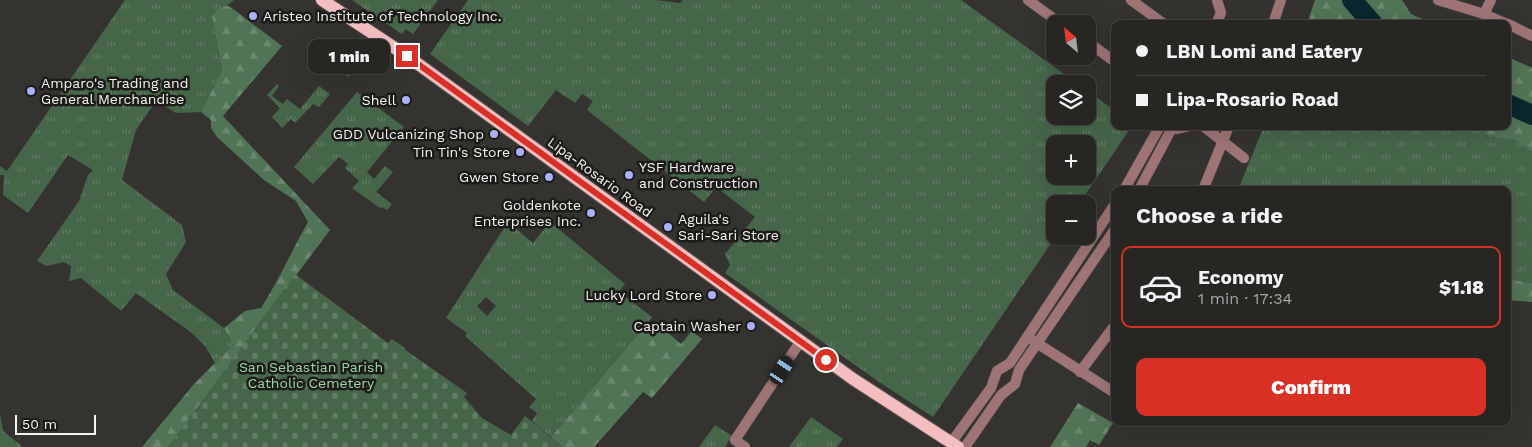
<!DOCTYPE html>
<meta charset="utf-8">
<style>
body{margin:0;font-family:"Work Sans",sans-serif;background:#302e2b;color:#f1f3f6;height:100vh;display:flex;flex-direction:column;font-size:19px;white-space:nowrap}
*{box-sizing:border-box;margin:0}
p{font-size:16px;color:#a5a5a6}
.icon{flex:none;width:28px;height:28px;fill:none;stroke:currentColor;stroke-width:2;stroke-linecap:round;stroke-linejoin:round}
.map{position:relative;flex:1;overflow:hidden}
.side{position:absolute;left:1111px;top:186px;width:400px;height:240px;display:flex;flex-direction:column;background:#282623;border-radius:10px;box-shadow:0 5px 20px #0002,0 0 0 1px #444341}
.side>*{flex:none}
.guide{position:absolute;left:1111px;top:20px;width:400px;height:110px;border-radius:10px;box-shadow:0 5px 20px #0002,0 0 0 1px #444341;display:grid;align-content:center;height:110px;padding:0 25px;background:#282623}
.needle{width:32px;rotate:332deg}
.fabs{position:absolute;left:1046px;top:15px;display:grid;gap:10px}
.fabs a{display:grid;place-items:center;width:50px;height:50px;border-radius:10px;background:#282623;box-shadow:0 5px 20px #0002,0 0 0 1px #444341;font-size:25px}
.scale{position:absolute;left:15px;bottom:12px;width:81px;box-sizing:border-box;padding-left:5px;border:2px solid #f4f3f0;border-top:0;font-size:14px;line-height:18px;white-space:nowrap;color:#f4f3f0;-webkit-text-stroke:4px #1c1b19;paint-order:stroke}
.end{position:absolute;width:22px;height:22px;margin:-11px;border:6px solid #d93025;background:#fff;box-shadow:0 0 0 2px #fff}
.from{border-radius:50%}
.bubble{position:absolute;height:35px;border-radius:10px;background:#282623;box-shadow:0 5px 20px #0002,0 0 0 1px #444341;font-size:16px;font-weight:800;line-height:35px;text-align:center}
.car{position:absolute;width:15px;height:30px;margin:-15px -8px;border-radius:6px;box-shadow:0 0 4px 1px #0007;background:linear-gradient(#222 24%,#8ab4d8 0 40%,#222 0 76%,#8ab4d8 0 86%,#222 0)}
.guide b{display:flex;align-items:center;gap:18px;height:48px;font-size:19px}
.guide b+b{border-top:1px solid #444341}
.guide i{width:12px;height:12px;background:#f1f3f6}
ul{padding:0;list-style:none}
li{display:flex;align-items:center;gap:15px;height:82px;margin:0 10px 8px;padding:0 15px;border:2px solid transparent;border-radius:10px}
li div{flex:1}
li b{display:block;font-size:19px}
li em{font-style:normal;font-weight:800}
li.active{border-color:#d93025}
li>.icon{width:45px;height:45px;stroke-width:1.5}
h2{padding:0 25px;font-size:22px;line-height:60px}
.cta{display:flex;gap:10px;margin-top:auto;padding:10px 25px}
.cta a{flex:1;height:58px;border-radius:10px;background:#d93025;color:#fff;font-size:20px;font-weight:800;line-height:58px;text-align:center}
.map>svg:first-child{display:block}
</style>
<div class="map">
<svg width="1532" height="447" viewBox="0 0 1532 447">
<defs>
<pattern id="grass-tufts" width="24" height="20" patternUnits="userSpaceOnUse" patternTransform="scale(1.25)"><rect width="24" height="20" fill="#46664a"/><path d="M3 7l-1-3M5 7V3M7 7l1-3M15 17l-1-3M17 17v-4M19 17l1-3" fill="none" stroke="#617c64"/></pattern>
<pattern id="forest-firs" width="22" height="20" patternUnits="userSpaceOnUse" patternTransform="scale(1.25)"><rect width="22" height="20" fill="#527456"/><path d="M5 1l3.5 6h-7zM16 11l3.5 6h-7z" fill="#6c886f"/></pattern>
<pattern id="cemetery-stones" width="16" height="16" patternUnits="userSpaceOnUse" patternTransform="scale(1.25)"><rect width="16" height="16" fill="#46664a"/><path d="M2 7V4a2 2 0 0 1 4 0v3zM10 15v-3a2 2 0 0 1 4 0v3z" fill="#617c64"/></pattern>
</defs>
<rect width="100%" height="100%" fill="#35332f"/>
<g fill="url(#grass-tufts)" fill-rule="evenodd">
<polygon points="125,0 234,0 212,17 222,70 201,112 176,113 156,101 136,130 122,180 182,225 186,242 166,274 173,290 224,328 233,345 215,363 205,346 192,333 136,293 121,311 81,278 69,281 71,266 64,262 46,266 37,261 79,201 88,175 93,170 68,155 28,213 3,195 4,175 0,175 0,166 7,171"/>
<polygon points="352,0 438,0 413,34 406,29 402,34"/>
<path d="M468 0H655L680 3 683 0H961L1078 84H1055V116H1088V91L1115 111V126H1132L1079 204H1055L1056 236 933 417 882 384 725 273 730 265 725 254 755 217 716 187 704 202 587 110 593 101 582 94 575 103 556 90 528 126 430 54ZM1055 144H1088V176H1055Z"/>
<polygon points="348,61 356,67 348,77 340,70"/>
<polygon points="277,84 279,86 272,96 283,104 287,99 300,109 319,86 330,94 319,107 313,104 295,123 291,119 282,128 272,117 280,108 267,95"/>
<polygon points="357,92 404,127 367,172 374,179 385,166 393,172 376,192 392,204 387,210 382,207 380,208 352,188 359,181 345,168 348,164 339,157 313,184 294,167"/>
<polygon points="1264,126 1475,126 1490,137 1517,140 1532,152 1532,283 1508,279 1508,190 1238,190"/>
<path d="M508 222 533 243 550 222 625 284 619 292 652 317 551 437 532 421 537 413 529 407 536 399 465 336 467 333 446 318ZM486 297 496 306 487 316 477 306Z"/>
<polygon points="0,414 3,431 23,447 0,447"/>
<polygon points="811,417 843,439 837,447 789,447"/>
<polygon points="715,425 732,436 725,447 699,447"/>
</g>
<g fill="url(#forest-firs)">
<polygon points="1315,0 1402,0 1411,14 1433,24 1311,24 1309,17"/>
<path d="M225 6H229L282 46 223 116 330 230 168 447H142L194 384 233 345 224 328 245 311 261 308C279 280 292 250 308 222L296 201 264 180 217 137 211 128V120L201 112 222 70 212 17 217 10Z"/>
<polygon points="1508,57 1532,68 1532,152 1516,140 1490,137 1475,126 1508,126"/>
<polygon points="1508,279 1532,283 1532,302 1508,300"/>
<polygon points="648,322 664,333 666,331 681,344 692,331 702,339 652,398 643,392 594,447 563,447 551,437"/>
<polygon points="1078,403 1113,423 1099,445 1090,440 1086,447 1050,447"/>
</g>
<polygon fill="url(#cemetery-stones)" points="295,274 388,343 392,339 405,348 404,349 467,393 464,397 482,418 511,435 525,416 563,447 168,447"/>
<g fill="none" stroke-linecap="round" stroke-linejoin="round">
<g stroke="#09272d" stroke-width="20">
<polyline points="1352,0 1373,24"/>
<polyline points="1508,104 1532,115"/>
</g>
<defs>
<g id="minor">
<polyline points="1028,0 1061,24"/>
<polyline points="1131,0 1164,24"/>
<polyline points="1438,0 1484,14 1507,24"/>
<polyline points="1484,14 1491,0"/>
<polyline points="1216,24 1221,13 1217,0"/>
<polyline points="1273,24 1281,0"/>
<polyline points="1508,24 1532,36"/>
<polyline points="1088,42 1115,62"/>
<polyline points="1168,126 1177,129 1189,126"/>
<polyline points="1203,126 1244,158"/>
<polyline points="1124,190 1160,126"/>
<polyline points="1139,190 1172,128"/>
<polyline points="1203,190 1229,126"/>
<polyline points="1032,340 1115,393"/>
<polyline points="1080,372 1115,325"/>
<polyline points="951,443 991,388 997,371 1010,363 1115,204"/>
<polyline points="745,447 735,440 800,342"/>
<polyline points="965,447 1001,395 1015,384 1019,370 1115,229"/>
</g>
<polyline id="primary" points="322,0 407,56 853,379 958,447"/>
</defs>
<use href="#minor" stroke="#54524e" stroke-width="11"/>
<use href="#primary" stroke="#54524e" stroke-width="14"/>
<use href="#minor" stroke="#9f7476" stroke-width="10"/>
<use href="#primary" stroke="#f4bec1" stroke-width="12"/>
</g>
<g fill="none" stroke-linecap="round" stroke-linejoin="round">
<polyline stroke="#d93025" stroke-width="6" points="407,56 826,360"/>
</g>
<g fill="#aab0fb" stroke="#1c1b19" stroke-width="2">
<circle cx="253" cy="16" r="5"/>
<circle cx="31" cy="91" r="5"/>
<circle cx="406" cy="100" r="5"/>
<circle cx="494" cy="134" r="5"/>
<circle cx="520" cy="152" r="5"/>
<circle cx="629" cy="175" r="5"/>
<circle cx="549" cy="177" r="5"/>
<circle cx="591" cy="213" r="5"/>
<circle cx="668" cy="227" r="5"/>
<circle cx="712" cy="295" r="5"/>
<circle cx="751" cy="326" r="5"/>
</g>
<g text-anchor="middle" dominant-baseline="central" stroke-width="5" stroke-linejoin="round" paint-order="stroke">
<g font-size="14" fill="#f4f3f0" stroke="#1c1b19" text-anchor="end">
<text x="263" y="16" text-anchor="start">Aristeo Institute of Technology Inc.</text>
<text x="41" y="83" text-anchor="start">Amparo's Trading and<tspan x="41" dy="16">General Merchandise</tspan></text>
<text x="396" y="100">Shell</text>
<text x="484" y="134">GDD Vulcanizing Shop</text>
<text x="510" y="152">Tin Tin's Store</text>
<text x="639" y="167" text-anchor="start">YSF Hardware<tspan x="639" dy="16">and Construction</tspan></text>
<text x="539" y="177">Gwen Store</text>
<text x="581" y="205">Goldenkote<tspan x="581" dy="16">Enterprises Inc.</tspan></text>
<text x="678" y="219" text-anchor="start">Aguila's<tspan x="678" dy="16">Sari-Sari Store</tspan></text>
<text x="702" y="295">Lucky Lord Store</text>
<text x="741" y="326">Captain Washer</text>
</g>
<g font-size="14" fill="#f4f3f0" stroke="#1c1b19">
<text transform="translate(600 177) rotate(36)">Lipa-Rosario Road</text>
</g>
<g font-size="14" fill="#9ed7a4" stroke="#1c1b19">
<text x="311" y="367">San Sebastian Parish<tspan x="311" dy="16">Catholic Cemetery</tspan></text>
</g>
</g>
</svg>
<div class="fabs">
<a><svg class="needle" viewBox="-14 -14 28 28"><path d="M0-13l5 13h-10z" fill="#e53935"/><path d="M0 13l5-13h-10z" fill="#a5a5a6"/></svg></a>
<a><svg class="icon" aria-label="layers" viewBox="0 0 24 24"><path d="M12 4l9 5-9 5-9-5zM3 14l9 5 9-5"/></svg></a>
<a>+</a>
<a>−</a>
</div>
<div class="scale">50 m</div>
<i class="end from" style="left:826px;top:360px"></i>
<i class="end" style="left:407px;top:56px"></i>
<div class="bubble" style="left:308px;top:39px;width:82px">1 min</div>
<i class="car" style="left:782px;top:370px;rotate:33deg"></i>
<div class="guide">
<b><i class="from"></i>LBN Lomi and Eatery</b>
<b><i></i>Lipa-Rosario Road</b>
</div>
<section class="side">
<h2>Choose a ride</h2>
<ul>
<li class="active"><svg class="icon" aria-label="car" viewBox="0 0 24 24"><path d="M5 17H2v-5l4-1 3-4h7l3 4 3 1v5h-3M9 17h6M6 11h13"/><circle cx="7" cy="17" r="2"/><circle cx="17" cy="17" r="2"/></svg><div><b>Economy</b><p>1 min · 17:34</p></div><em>$1.18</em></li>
</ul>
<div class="cta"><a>Confirm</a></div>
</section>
</div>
